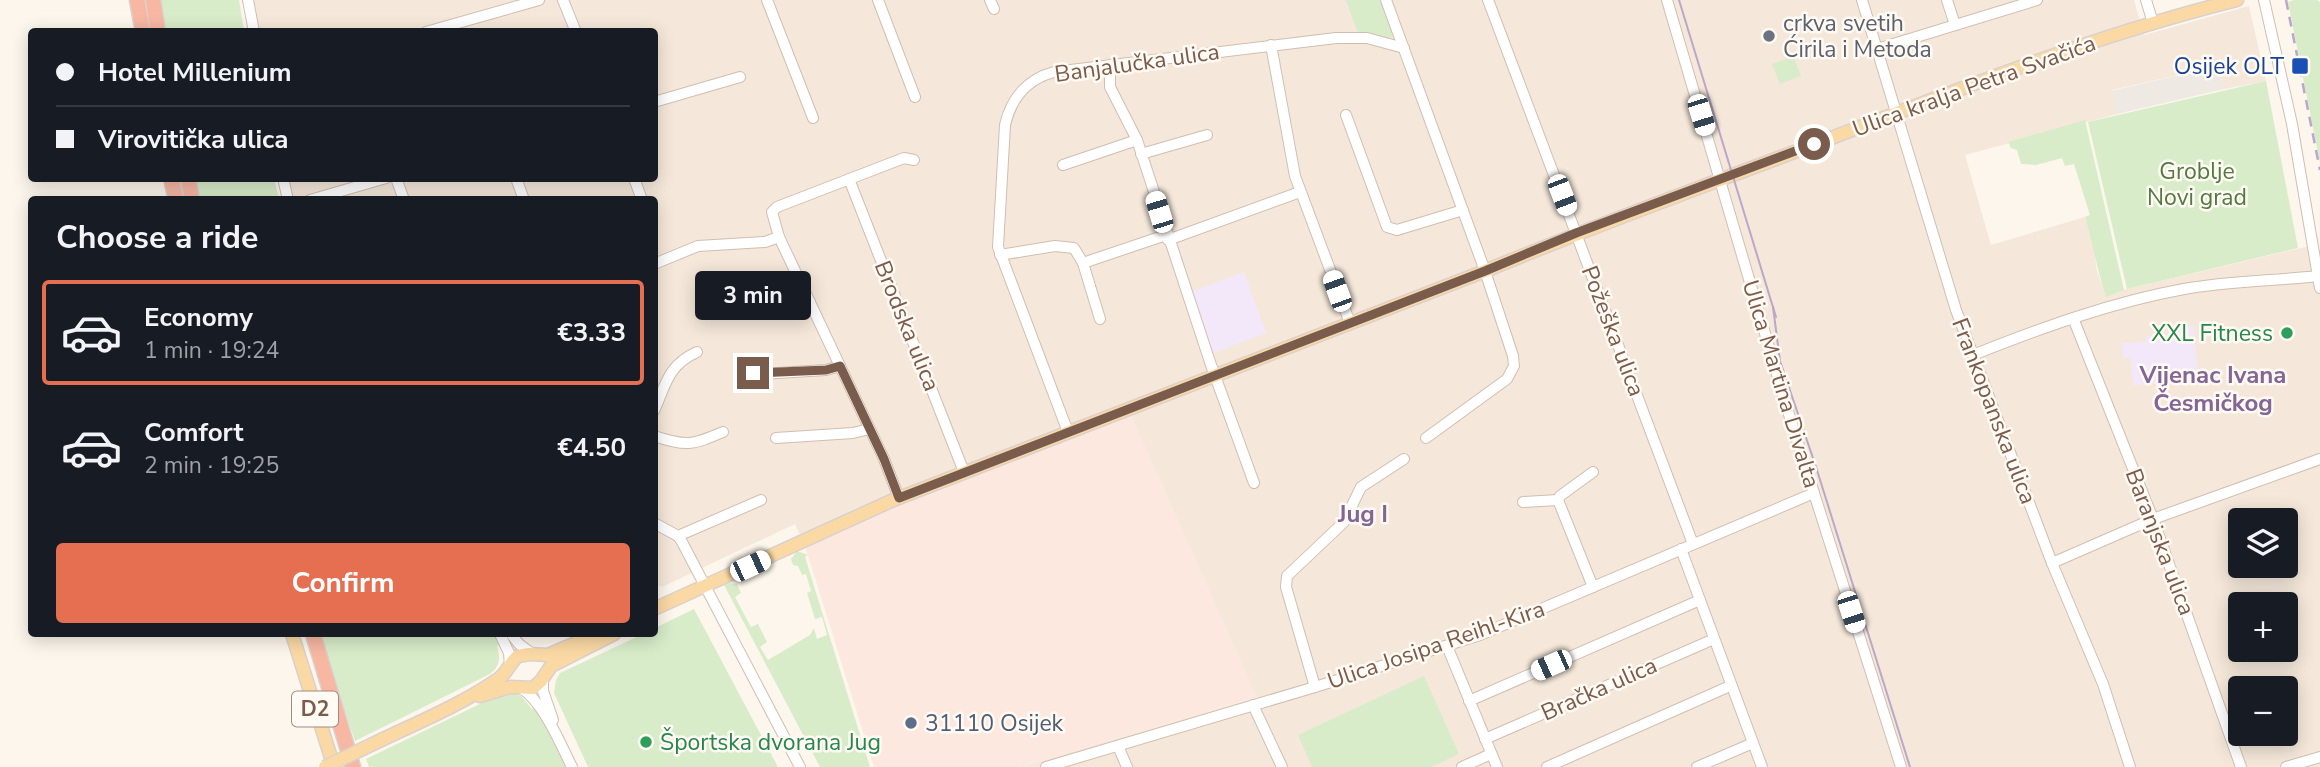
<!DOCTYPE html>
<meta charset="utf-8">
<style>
body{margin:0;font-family:"Nunito Sans",sans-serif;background:#242831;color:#f1f3f6;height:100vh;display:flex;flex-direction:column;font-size:26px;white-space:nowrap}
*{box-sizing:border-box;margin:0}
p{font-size:23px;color:#9ea1a6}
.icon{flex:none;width:38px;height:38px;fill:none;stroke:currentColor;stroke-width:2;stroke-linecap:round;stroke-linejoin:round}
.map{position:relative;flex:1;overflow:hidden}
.details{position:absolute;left:28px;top:196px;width:630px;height:441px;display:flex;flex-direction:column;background:#171b24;border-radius:7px;box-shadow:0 4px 18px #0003}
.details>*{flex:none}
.top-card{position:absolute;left:28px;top:28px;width:630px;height:154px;border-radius:7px;box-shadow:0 4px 18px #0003;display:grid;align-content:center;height:154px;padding:0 28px;background:#171b24}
.tools{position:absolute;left:2228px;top:508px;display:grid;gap:14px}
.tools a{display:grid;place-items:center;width:70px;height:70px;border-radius:7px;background:#171b24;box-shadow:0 4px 18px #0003;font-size:35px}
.end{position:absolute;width:32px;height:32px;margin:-16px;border:9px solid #7a5c4d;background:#fff;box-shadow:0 0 0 4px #fff}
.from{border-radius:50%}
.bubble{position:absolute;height:49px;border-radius:7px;background:#171b24;box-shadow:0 4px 18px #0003;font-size:23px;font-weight:700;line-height:49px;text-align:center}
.car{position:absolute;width:21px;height:42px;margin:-21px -10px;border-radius:9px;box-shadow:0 0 5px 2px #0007;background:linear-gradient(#fff 24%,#345 0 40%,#fff 0 76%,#345 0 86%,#fff 0)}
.top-card b{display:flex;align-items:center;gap:24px;height:66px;font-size:26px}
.top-card b+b{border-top:2px solid #363941}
.top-card i{width:18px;height:18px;background:#f1f3f6}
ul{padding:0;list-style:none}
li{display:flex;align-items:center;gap:21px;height:105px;margin:0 14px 10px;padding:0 14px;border:4px solid transparent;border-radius:7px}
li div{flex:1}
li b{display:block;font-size:26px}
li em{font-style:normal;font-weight:700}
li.selected{border-color:#e76f51}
li>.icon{width:63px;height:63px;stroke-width:1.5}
h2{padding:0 28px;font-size:32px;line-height:84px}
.button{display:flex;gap:14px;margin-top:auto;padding:14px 28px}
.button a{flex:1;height:80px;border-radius:7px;background:#e76f51;color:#fff;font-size:28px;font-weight:700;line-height:80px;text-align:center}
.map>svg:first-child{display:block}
</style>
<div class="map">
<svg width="2320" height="767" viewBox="0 0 2320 767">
<rect width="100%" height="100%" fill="#fdf6ec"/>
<path fill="#f5e8da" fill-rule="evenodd" d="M252 0H2134L2144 35 2249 6 2266 81 2224 89 2218 66 2112 90 2117 114 1965 155 1991 245 2085 217 2094 246 2097 271 2106 296 2127 289 2318 244 2320 255V767H1020L1257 697 805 546 795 524 662 587 655 584 654 200 292 199 287 179 654 178V32L257 31ZM2240 520H2286V565H2240ZM2240 604H2286V649H2240ZM2240 688H2286V733H2240Z"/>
<polygon fill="#fde8e0" points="1131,415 1257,697 1020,767 874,767 805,546 872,513"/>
<polygon fill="#efe9e4" points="2218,66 2224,89 2117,114 2111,91"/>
<g fill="#f3e8fa">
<polygon points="1244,272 1266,333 1210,354 1188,293"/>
<polygon points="2194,326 2198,382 2133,385 2131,358 2123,358 2122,343 2146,342 2146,336 2171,334 2170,328"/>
</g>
<g fill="#d8ecc9">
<polygon points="158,0 239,0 244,31 163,31"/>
<polygon points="1346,0 1381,0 1395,35 1385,39 1357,31"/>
<polygon points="2294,0 2317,0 2320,2 2320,163 2288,2"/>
<polygon points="1793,56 1801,76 1780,84 1772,64"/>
<polygon points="2266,81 2298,248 2127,289 2088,122"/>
<path d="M2085 120 2124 290 2106 297C2097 270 2093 243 2085 217L2090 215 2074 164 2065 166 2062 158 2036 165 2021 164 2017 150 2011 148 2008 142Z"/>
<polygon points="193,179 274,179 279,199 198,199"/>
<polygon points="797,551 808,555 805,557 870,767 820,767 724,585 727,583 737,584 741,593 735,597 751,627 758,624 767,642 760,647 768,660 810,635 814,628 817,639 827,635 822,617 815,619 807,593 811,591 806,574 802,575 798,566 793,565 791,559"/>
<polygon points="694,609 778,767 588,767 554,693 556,680 560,673 643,634 654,634 655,628"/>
<path d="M319 634H495L501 644 497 646C500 659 501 665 490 674L355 741Z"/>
<polygon points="1424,676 1459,754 1431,767 1312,767 1298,735"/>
<polygon points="513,694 521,696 532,709 536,707 566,767 369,767 366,759 484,702"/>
</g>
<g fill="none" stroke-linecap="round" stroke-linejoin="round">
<defs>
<g id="minor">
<polyline points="248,0 254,32"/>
<polyline points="563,0 576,32"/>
<polyline points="767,0 813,118"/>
<polyline points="878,0 915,97"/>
<polyline points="990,0 994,9"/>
<polyline points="1386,0 1485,271 1513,356 1514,366 1507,379 1426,438"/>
<polyline points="1488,0 1693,544"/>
<polyline points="1667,0 1786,405 1901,767"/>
<polyline points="1862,0 1956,310 2052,563 2103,684 2130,767"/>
<polyline points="1947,0 1955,25"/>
<polyline points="2146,0 2153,23"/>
<polyline points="2264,0 2292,124 2320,288"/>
<polyline points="426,32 539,0"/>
<polyline points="1271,45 1295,176 1350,323"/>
<polyline points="1877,49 2037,0"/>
<polyline points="1110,65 1110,87 1137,140 1210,362 1254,483"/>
<polyline points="654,102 740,77"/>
<polyline points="1346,115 1387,227 1397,230 1463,210"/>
<polyline points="1141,154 1207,135"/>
<polyline points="1063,165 1137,140"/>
<polyline points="283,178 288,200"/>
<polyline points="396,178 404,200"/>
<polyline points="516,178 524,200"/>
<polyline points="634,178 642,200"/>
<polyline points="849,179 964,472"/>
<polyline points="310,200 386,178"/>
<polyline points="1168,240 1300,192"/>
<polyline points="1000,255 1055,246 1074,248 1083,263 1100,319"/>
<polyline points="1083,263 1166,235"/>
<polyline points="654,264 698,246 765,242 779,237"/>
<polyline points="714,312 810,302"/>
<polyline points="2073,318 2153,519 2241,767"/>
<path d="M1973 355C2041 328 2112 302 2184 289 2228 281 2273 281 2318 276"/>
<polyline points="744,375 826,370 840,366"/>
<path d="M654 411C666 384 668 365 697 352"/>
<path d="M1068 432 998 247 1005 125C1011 99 1027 79 1054 72L1336 38H1367L1404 48"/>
<path d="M654 436C687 447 692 445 723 432"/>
<polyline points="776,438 853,433 869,429"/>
<polyline points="1593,472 1560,496 1558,500 1593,587"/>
<polyline points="899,498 884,459 779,237 772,212 777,207 904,158 914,160"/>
<polyline points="1523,502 1558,500"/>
<polyline points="654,523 678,536 682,542 800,767"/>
<polyline points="678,536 761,500"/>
<polyline points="1681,549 1762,767"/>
<polyline points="2052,563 2153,519 2320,459"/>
<polyline points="500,634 509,653 510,666"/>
<polyline points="511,634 519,644 534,655"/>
<polyline points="1447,646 1497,767"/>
<polyline points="543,677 543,691 553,720"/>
<polyline points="1315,687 1286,587 1287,576 1344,522 1361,487 1404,459"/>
<path d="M521 688C544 703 560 743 572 767"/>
<polyline points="1469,701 1700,600"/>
<polyline points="1253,705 1282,767"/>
<polyline points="1485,739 1714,639"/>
<polyline points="1118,746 1127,767"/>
<polyline points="1046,767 1315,687 1480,635 1814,493"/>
<polyline points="1462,767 1491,754"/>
<polyline points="1547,767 1730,686"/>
<polyline points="1697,767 1753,743"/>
<polyline points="2286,767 2320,757"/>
</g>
<g id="major">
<path d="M654 609 891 501 1485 271C1598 224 1713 183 1826 140 1962 88 2096 35 2237 0"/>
<polyline points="292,634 334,767"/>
<polyline points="480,696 510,687 533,688 541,681 551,666 614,634"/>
<path d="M373 744C414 724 459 706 497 680 507 674 509 663 518 656L529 654 548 655 597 634"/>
</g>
<g id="highway">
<polyline points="137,0 143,32"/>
<polyline points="153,0 158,32"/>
<polyline points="171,178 176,200"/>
<polyline points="188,178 192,200"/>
<polyline points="313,634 353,767"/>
</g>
</defs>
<use href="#minor" stroke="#d1beb0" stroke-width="12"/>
<use href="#major" stroke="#dad1cd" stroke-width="15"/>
<use href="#highway" stroke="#dad1cd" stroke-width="17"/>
<use href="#minor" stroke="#fff" stroke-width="10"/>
<use href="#major" stroke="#fbd9a5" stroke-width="12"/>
<use href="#highway" stroke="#f7b7a3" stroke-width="14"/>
<g stroke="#b9a8c9" stroke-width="2">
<polyline points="1679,0 1776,317"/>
<polyline points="1773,307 1780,361 1816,467 1910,767"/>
</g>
<polyline stroke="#b9a8c9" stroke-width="2.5" stroke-dasharray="10 7" stroke-linecap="butt" points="2286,0 2320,170"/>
<defs>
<polyline id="major-bridge" points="325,767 373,744"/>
</defs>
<use href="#major-bridge" stroke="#dad1cd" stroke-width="15" stroke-linecap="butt"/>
<use href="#major-bridge" stroke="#fbd9a5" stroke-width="12"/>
</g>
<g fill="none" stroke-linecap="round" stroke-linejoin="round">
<polyline stroke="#7a5c4d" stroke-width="9" points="753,373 826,370 840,366 884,459 899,498 1485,271 1576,233 1814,144"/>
</g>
<circle fill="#6b7280" stroke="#fffaf3" stroke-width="2.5" cx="1769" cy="36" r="7"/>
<rect fill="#1a4fb4" stroke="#fffaf3" stroke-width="2.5" x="2291" y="57" width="18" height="18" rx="3.5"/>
<g fill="#2e9e5b" stroke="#fffaf3" stroke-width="2.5">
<circle cx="2287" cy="333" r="7"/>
<circle cx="646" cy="742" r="7"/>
</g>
<circle fill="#5c6f8a" stroke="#fffaf3" stroke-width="2.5" cx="911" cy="723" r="7"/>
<g text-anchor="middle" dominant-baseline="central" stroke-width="5" stroke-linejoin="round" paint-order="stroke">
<rect fill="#fffaf3" stroke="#a28b7f" stroke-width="2" x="292" y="691.5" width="46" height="35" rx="5"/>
<g font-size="21" font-weight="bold" fill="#7a5c4d">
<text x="315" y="709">D2</text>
</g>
<g font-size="23" fill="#5b616d" stroke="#fffaf3" text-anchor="start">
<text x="1783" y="23">crkva svetih<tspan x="1783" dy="26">Ćirila i Metoda</tspan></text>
</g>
<g font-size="23" fill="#7a5c4d" stroke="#fffaf3">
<text transform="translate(1137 63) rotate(-8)">Banjalučka ulica</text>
<text transform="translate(1974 86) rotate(-20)">Ulica kralja Petra Svačića</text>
<text transform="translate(907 326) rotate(68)">Brodska ulica</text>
<text transform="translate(1613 331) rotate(69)">Požeška ulica</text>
<text transform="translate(1781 384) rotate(73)">Ulica Martina Divalta</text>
<text transform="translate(1994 411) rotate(69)">Frankopanska ulica</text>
<text transform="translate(2160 542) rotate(69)">Baranjska ulica</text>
<text transform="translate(1436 645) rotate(-19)">Ulica Josipa Reihl-Kira</text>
<text transform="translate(1599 689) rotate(-24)">Bračka ulica</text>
</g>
<g font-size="23" fill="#164399" stroke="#fffaf3" text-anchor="end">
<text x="2284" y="66">Osijek OLT</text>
</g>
<g font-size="23" fill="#537a41" stroke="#fffaf3">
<text x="2197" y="171">Groblje<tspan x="2197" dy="26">Novi grad</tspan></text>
</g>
<g font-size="23" fill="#27864d" stroke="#fffaf3" text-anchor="end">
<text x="2273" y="333">XXL Fitness</text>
<text x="660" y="742" text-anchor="start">Športska dvorana Jug</text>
</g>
<g font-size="23" fill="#4e5e75" stroke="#fffaf3" text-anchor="start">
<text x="925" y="723">31110 Osijek</text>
</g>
<g font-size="24" font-weight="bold" fill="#846695" stroke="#fffaf3">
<text x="2213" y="375">Vijenac Ivana<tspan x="2213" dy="28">Česmičkog</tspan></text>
<text x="1363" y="514">Jug I</text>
</g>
</g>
</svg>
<div class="tools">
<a><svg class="icon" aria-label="layers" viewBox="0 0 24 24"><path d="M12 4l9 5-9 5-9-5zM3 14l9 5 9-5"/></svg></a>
<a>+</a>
<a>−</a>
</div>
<i class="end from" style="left:1814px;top:144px"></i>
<i class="end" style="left:753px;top:373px"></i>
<div class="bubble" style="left:695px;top:271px;width:116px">3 min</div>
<i class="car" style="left:1701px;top:115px;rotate:163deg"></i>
<i class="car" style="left:1562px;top:195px;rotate:159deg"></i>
<i class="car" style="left:1159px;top:212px;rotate:343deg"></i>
<i class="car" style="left:1337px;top:291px;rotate:340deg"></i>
<i class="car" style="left:750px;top:566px;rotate:65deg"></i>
<i class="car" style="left:1851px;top:612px;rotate:162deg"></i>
<i class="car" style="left:1551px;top:665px;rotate:246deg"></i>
<div class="top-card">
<b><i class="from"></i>Hotel Millenium</b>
<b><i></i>Virovitička ulica</b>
</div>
<section class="details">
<h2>Choose a ride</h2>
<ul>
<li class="selected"><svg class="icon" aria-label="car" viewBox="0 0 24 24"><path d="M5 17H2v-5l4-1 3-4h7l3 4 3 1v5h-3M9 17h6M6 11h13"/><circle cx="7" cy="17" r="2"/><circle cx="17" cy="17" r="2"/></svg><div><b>Economy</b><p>1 min · 19:24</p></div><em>€3.33</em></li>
<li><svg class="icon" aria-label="car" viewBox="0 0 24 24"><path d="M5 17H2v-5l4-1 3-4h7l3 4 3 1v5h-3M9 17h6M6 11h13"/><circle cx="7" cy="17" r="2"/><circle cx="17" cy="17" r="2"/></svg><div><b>Comfort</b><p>2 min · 19:25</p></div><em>€4.50</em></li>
</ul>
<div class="button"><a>Confirm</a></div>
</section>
</div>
